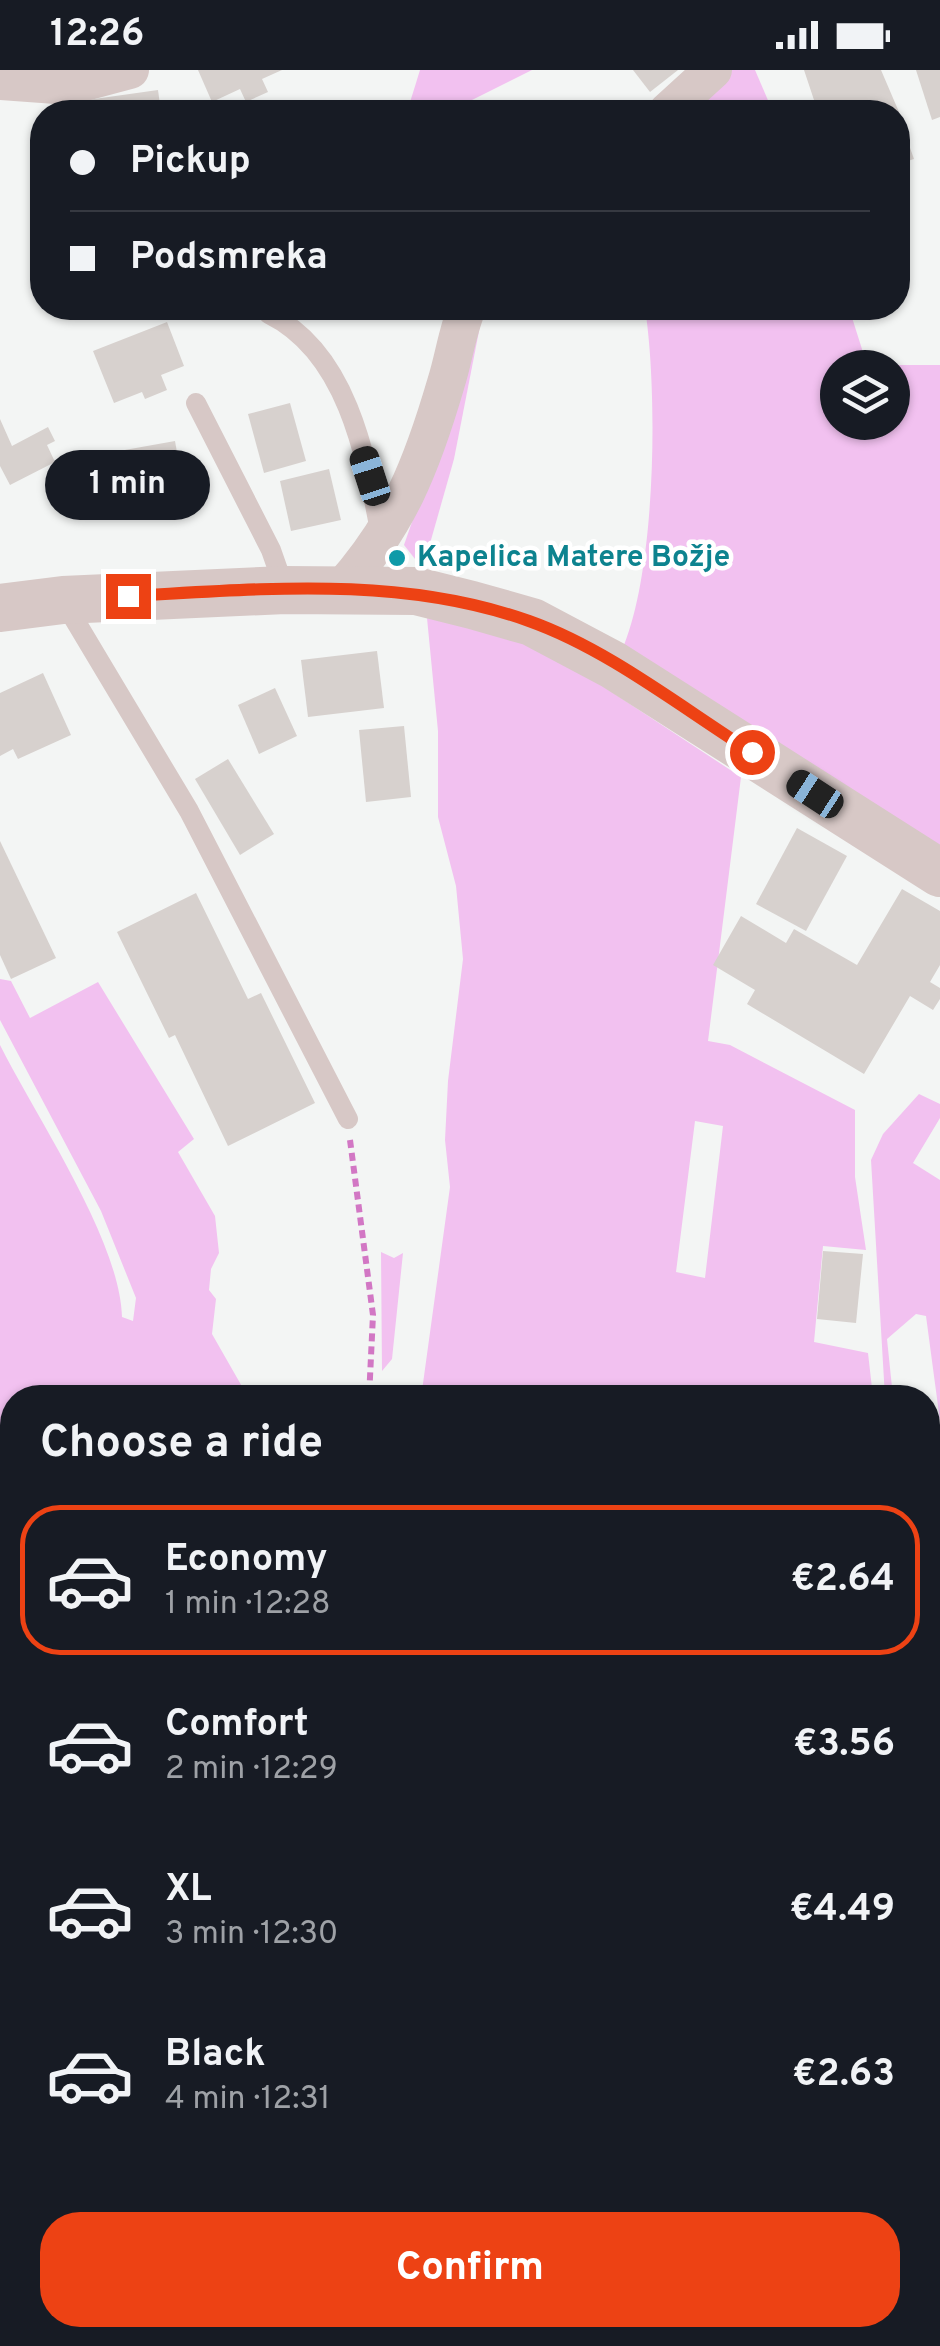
<!DOCTYPE html>
<meta charset="utf-8">
<style>
body{margin:0;font-family:Overpass,sans-serif;background:#242831;color:#f1f3f6;height:100vh;display:flex;flex-direction:column;font-size:38px;white-space:nowrap}
*{box-sizing:border-box;margin:0}
p{font-size:32px;color:#9ea1a6}
.icon{flex:none;width:55px;height:55px;fill:none;stroke:currentColor;stroke-width:2;stroke-linecap:round;stroke-linejoin:round}
.map{position:relative;flex:1;overflow:hidden}
.sheet{position:absolute;left:0px;top:1315px;width:940px;height:962px;display:flex;flex-direction:column;background:#171b24;border-radius:40px 40px 0 0;box-shadow:0 2px 8px #0004}
.sheet>*{flex:none}
.banner{position:absolute;left:30px;top:30px;width:880px;height:220px;border-radius:40px;box-shadow:0 2px 8px #0004;display:grid;align-content:center;height:220px;padding:0 40px;background:#171b24}
.fabs{position:absolute;left:820px;top:280px;display:grid;gap:20px}
.fabs a{display:grid;place-items:center;width:90px;height:90px;border-radius:50%;background:#171b24;box-shadow:0 2px 8px #0004;font-size:50px}
.end{position:absolute;width:45px;height:45px;margin:-22px;border:12px solid #ed4214;background:#fff;box-shadow:0 0 0 5px #fff}
.from{border-radius:50%}
.bubble{position:absolute;height:70px;border-radius:35px;background:#171b24;box-shadow:0 2px 8px #0004;font-size:32px;font-weight:700;line-height:70px;text-align:center}
.car{position:absolute;width:30px;height:60px;margin:-30px -15px;border-radius:12px;box-shadow:0 0 8px 2px #0007;background:linear-gradient(#222 24%,#8ab4d8 0 40%,#222 0 76%,#8ab4d8 0 86%,#222 0)}
.banner b{display:flex;align-items:center;gap:35px;height:95px;font-size:38px}
.banner b+b{border-top:2px solid #363941}
.banner i{width:25px;height:25px;background:#f1f3f6}
ul{padding:0;list-style:none}
li{display:flex;align-items:center;gap:30px;height:150px;margin:0 20px 15px;padding:0 20px;border:5px solid transparent;border-radius:40px}
li div{flex:1}
li b{display:block;font-size:38px}
li em{font-style:normal;font-weight:700}
li.current{border-color:#ed4214}
li>.icon{width:90px;height:90px;stroke-width:1.5}
h2{padding:0 40px;font-size:45px;line-height:120px}
.button{display:flex;gap:20px;margin-top:auto;padding:20px 40px}
.button a{flex:1;height:115px;border-radius:40px;background:#ed4214;color:#fff;font-size:40px;font-weight:700;line-height:115px;text-align:center}
.status{display:flex;justify-content:space-between;align-items:center;height:70px;padding:0 50px;background:#171b24;direction:ltr}
.status svg{height:28px;fill:currentColor}
.map>svg:first-child{display:block}
</style>
<div class="status"><b>12:26</b><svg viewBox="0 0 49 12"><path d="M0 12V9h3v3zM5 12V6h3v6zM10 12V3h3v9zM15 12V0h3v12zM26 1h20v11H26zM47 4h2v5h-2z"/></svg></div>
<div class="map">
<svg width="940" height="2276" viewBox="0 0 940 2276">
<rect width="100%" height="100%" fill="#f3f5f4"/>
<g fill="#f2c1f0" fill-rule="evenodd">
<polygon points="420,0 532,0 448,42 407,42"/>
<polygon points="726,0 755,0 773,42 682,42"/>
<path d="M645 238H849L867 295H940V778L624 575C656 495 658 323 645 238ZM838 298H892V352H838Z"/>
<polygon points="480,256 454,389 427,484 419,494 404,475"/>
<path d="M427 548 489 558 563 590 741 707 708 971 730 975 855 1040V1107L866 1180 823 1176 814 1272 868 1283 873 1327 421 1328 450 1117 445 1070 448 1011 463 889 456 816 438 747V661ZM695 1051 723 1056 705 1208 676 1202Z"/>
<path d="M0 909 11 911 30 948 98 912 194 1069 178 1082 215 1146 219 1183 211 1199 209 1220 216 1229 212 1264 248 1327 12 1328V2265H928V2087L940 2089V2276H0V975C36 1047 120 1170 122 1247L133 1251 136 1228 101 1141 0 950Z"/>
<polygon points="919,1024 940,1034 940,1048 913,1093 940,1110 940,1351 926,1246 916,1244 887,1269 893,1327 885,1327 871,1090 883,1064"/>
<polygon points="381,1182 394,1188 403,1183 392,1289 382,1301"/>
<polygon points="940,1433 940,2076 928,2074 928,1436"/>
</g>
<g fill="#d7d1ce">
<polygon points="198,0 282,0 262,9 268,22 246,32 240,19 212,32"/>
<polygon points="633,0 678,0 650,22"/>
<polygon points="804,0 881,0 899,42 833,42 831,39 818,42"/>
<polygon points="916,0 940,0 940,47 932,50"/>
<polygon points="158,20 161,42 89,42 87,30"/>
<polygon points="898,44 914,89 898,94"/>
<polygon points="167,252 184,296 161,305 167,320 145,329 142,322 114,333 93,281"/>
<polygon points="290,333 306,391 264,403 248,344"/>
<polygon points="0,349 12,376 48,357 55,371 47,375 55,392 10,415 0,396"/>
<polygon points="175,371 184,422 117,434 108,383"/>
<polygon points="329,399 341,450 291,461 280,411"/>
<polygon points="377,581 384,638 308,647 301,590"/>
<polygon points="43,603 71,665 18,689 13,679 0,686 0,623"/>
<polygon points="275,618 297,666 259,684 238,635"/>
<polygon points="404,656 411,727 366,732 359,660"/>
<polygon points="228,689 274,764 240,785 195,709"/>
<polygon points="797,758 847,786 806,861 756,834"/>
<polygon points="0,771 56,888 11,909 0,885"/>
<polygon points="902,819 940,841 940,895 930,912 940,918 940,929 933,940 910,926 864,1004 747,934 755,920 713,895 741,846 786,873 794,859 857,895"/>
<polygon points="196,823 248,929 261,923 315,1033 228,1076 175,965 169,968 117,862"/>
<polygon points="823,1181 863,1184 856,1253 817,1249"/>
<polygon points="11,1477 12,1517 9,1533 0,1531 0,1525"/>
</g>
<g fill="none" stroke-linecap="round" stroke-linejoin="round">
<g stroke="#d277c4" stroke-width="6" stroke-dasharray="8 5" stroke-linecap="butt">
<polyline points="350,1070 373,1245 369,1328"/>
<polyline points="928,2080 940,2082"/>
</g>
<g stroke="#d7c8c6" stroke-width="20">
<path d="M269 244C348 283 366 387 381 466"/>
<polyline points="196,333 271,480 285,520"/>
<polyline points="64,532 189,741 348,1049"/>
</g>
<g stroke="#d7c8c6" stroke-width="38">
<polyline points="0,11 70,16 130,0"/>
<polyline points="667,42 713,0"/>
<path d="M341 519C399 454 422 395 446 313 454 288 457 262 467 238"/>
</g>
<polyline stroke="#d7c8c6" stroke-width="48" points="0,538 63,530 285,520 416,521 472,535 532,552 613,595 940,803"/>
</g>
<g fill="none" stroke-linecap="round" stroke-linejoin="round">
<path stroke="#ed4214" stroke-width="12" d="M128 526C262 519 400 505 529 551 608 579 682 638 752 682"/>
</g>
<circle fill="#0f9aa8" stroke="#fff" stroke-width="4" cx="397" cy="488" r="10"/>
<g text-anchor="middle" dominant-baseline="central" stroke-width="9" stroke-linejoin="round" paint-order="stroke">
<g font-size="30" font-weight="bold" fill="#0d838f" stroke="#fff" text-anchor="start">
<text x="417" y="488">Kapelica Matere Božje</text>
</g>
</g>
</svg>
<div class="fabs">
<a><svg class="icon" aria-label="layers" viewBox="0 0 24 24"><path d="M12 4l9 5-9 5-9-5zM3 14l9 5 9-5"/></svg></a>
</div>
<i class="end from" style="left:752px;top:682px"></i>
<i class="end" style="left:128px;top:526px"></i>
<div class="bubble" style="left:45px;top:380px;width:165px">1 min</div>
<i class="car" style="left:370px;top:406px;rotate:342deg"></i>
<i class="car" style="left:815px;top:724px;rotate:303deg"></i>
<div class="banner">
<b><i class="from"></i>Pickup</b>
<b><i></i>Podsmreka</b>
</div>
<section class="sheet">
<h2>Choose a ride</h2>
<ul>
<li class="current"><svg class="icon" aria-label="car" viewBox="0 0 24 24"><path d="M5 17H2v-5l4-1 3-4h7l3 4 3 1v5h-3M9 17h6M6 11h13"/><circle cx="7" cy="17" r="2"/><circle cx="17" cy="17" r="2"/></svg><div><b>Economy</b><p>1 min · 12:28</p></div><em>€2.64</em></li>
<li><svg class="icon" aria-label="car" viewBox="0 0 24 24"><path d="M5 17H2v-5l4-1 3-4h7l3 4 3 1v5h-3M9 17h6M6 11h13"/><circle cx="7" cy="17" r="2"/><circle cx="17" cy="17" r="2"/></svg><div><b>Comfort</b><p>2 min · 12:29</p></div><em>€3.56</em></li>
<li><svg class="icon" aria-label="car" viewBox="0 0 24 24"><path d="M5 17H2v-5l4-1 3-4h7l3 4 3 1v5h-3M9 17h6M6 11h13"/><circle cx="7" cy="17" r="2"/><circle cx="17" cy="17" r="2"/></svg><div><b>XL</b><p>3 min · 12:30</p></div><em>€4.49</em></li>
<li><svg class="icon" aria-label="car" viewBox="0 0 24 24"><path d="M5 17H2v-5l4-1 3-4h7l3 4 3 1v5h-3M9 17h6M6 11h13"/><circle cx="7" cy="17" r="2"/><circle cx="17" cy="17" r="2"/></svg><div><b>Black</b><p>4 min · 12:31</p></div><em>€2.63</em></li>
</ul>
<div class="button"><a>Confirm</a></div>
</section>
</div>
